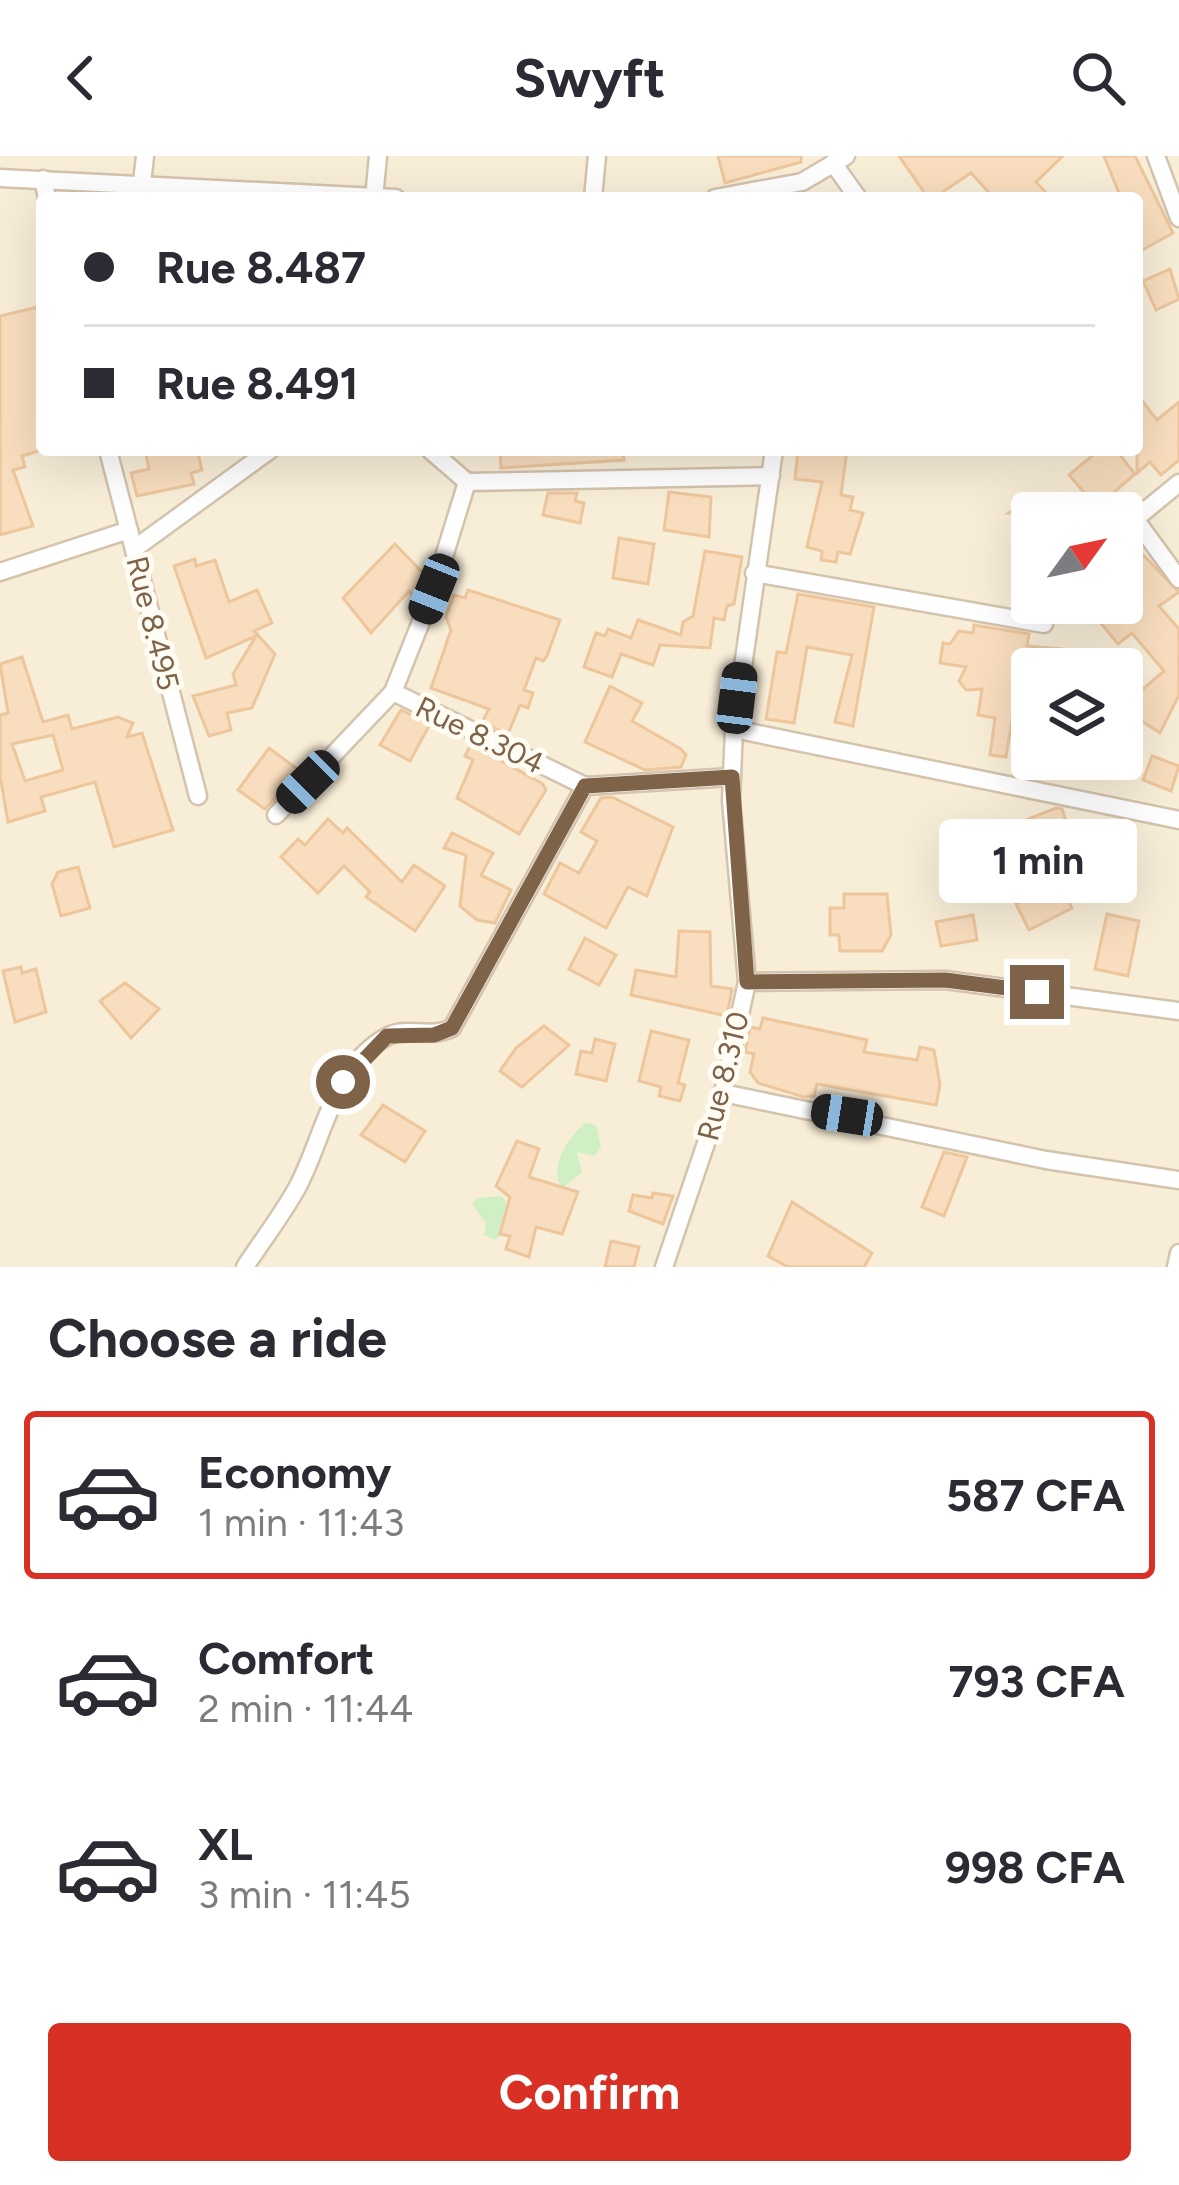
<!DOCTYPE html>
<meta charset="utf-8">
<style>
body{margin:0;font-family:Figtree,sans-serif;background:#f7f7f7;color:#2b2b33;height:100vh;display:flex;flex-direction:column;font-size:45px;white-space:nowrap}
*{box-sizing:border-box;margin:0}
p{font-size:39px;color:#7c7c81}
.icon{flex:none;width:66px;height:66px;fill:none;stroke:currentColor;stroke-width:2;stroke-linecap:round;stroke-linejoin:round}
.map{position:relative;height:1111px;overflow:hidden}
.drawer{display:flex;flex-direction:column;background:#fff;flex:1}
.drawer>*{flex:none}
.banner{position:absolute;left:36px;top:36px;width:1107px;height:264px;border-radius:12px;box-shadow:0 12px 48px #0002;display:grid;align-content:center;height:264px;padding:0 48px;background:#fff}
.needle{width:78px;rotate:57deg}
.fabs{position:absolute;left:1011px;top:336px;display:grid;gap:24px}
.fabs a{display:grid;place-items:center;width:132px;height:132px;border-radius:12px;background:#fff;box-shadow:0 12px 48px #0002;font-size:60px}
.end{position:absolute;width:54px;height:54px;margin:-27px;border:15px solid #7e6348;background:#fff;box-shadow:0 0 0 6px #fff}
.from{border-radius:50%}
.bubble{position:absolute;height:84px;border-radius:12px;background:#fff;box-shadow:0 12px 48px #0002;font-size:39px;font-weight:700;line-height:84px;text-align:center}
.car{position:absolute;width:36px;height:72px;margin:-36px -18px;border-radius:15px;box-shadow:0 0 9px 3px #0007;background:linear-gradient(#222 24%,#8ab4d8 0 40%,#222 0 76%,#8ab4d8 0 86%,#222 0)}
.banner b{display:flex;align-items:center;gap:42px;height:114px;font-size:45px}
.banner b+b{border-top:3px solid #e1e1e2}
.banner i{width:30px;height:30px;background:#2b2b33}
ul{padding:0;list-style:none}
li{display:flex;align-items:center;gap:36px;height:168px;margin:0 24px 18px;padding:0 24px;border:6px solid transparent;border-radius:12px}
li div{flex:1}
li b{display:block;font-size:45px}
li em{font-style:normal;font-weight:700}
li.on{border-color:#d93025}
li>.icon{width:108px;height:108px;stroke-width:1.5}
h2{padding:0 48px;font-size:54px;line-height:144px}
.cta{display:flex;gap:24px;margin-top:auto;padding:24px 48px}
.cta a{flex:1;height:138px;border-radius:12px;background:#d93025;color:#fff;font-size:48px;font-weight:700;line-height:138px;text-align:center}
header{display:flex;justify-content:space-between;align-items:center;height:156px;padding:0 48px;background:#fff;font-size:54px;font-weight:700}
.map>svg:first-child{display:block}
</style>
<header><svg class="icon" aria-label="back" viewBox="0 0 24 24"><path d="M15 5l-7 7 7 7"/></svg>Swyft<svg class="icon" aria-label="search" viewBox="0 0 24 24"><circle cx="10" cy="10" r="6"/><path d="M15 15l6 6"/></svg></header>
<div class="map">
<svg width="1179" height="1111" viewBox="0 0 1179 1111">
<rect width="100%" height="100%" fill="#fffaea"/>
<path fill="#f8edd7" fill-rule="evenodd" d="M0 0H1179V1111H0ZM42 42H1137V294H42ZM1032 357H1122V447H1032ZM1032 513H1122V603H1032Z"/>
<g fill="#d1efc5">
<path d="M585 967 596 969 601 991 595 1000 577 996 582 1016 562 1033C548 1010 568 982 585 967Z"/>
<polygon points="502,1040 512,1055 502,1062 502,1079 494,1084 484,1079 486,1067 472,1048 478,1042"/>
</g>
<g fill="#f8ddbe" stroke="#edc69c" stroke-width="3" fill-rule="evenodd">
<polygon points="718,0 801,0 801,6 725,27"/>
<polygon points="899,0 1063,0 1036,26 1051,42 994,42 971,17 944,35 948,42 928,42"/>
<polygon points="1104,0 1135,0 1173,77 1137,97 1137,42 1121,42"/>
<polygon points="1170,113 1179,143 1156,154 1143,125"/>
<polygon points="42,150 42,294 22,300 25,311 13,314 33,370 0,379 0,160"/>
<polygon points="1137,238 1157,264 1179,246 1179,304 1161,319 1150,306 1137,317"/>
<polygon points="145,294 197,294 202,314 191,317 194,328 137,340 131,317 149,313"/>
<polygon points="500,294 623,294 624,304 501,312"/>
<polygon points="798,294 847,294 841,339 853,341 850,354 863,357 850,398 838,396 836,406 821,404 822,395 807,391 822,326 795,323"/>
<polygon points="1099,294 1116,294 1135,318 1106,343 1092,346 1069,319"/>
<polygon points="669,336 711,341 709,381 664,374"/>
<polygon points="548,337 577,337 575,345 584,347 580,367 543,359"/>
<polygon points="1038,338 1042,343 1047,339 1058,357 1009,357"/>
<polygon points="1122,377 1179,436 1159,450 1179,473 1179,539 1160,577 1122,552 1122,523 1143,533 1164,515 1132,477 1118,488 1084,447 1122,447"/>
<polygon points="619,382 654,388 648,428 613,422"/>
<polygon points="395,388 425,419 416,443 409,435 371,477 343,442"/>
<polygon points="705,395 742,401 734,448 727,450 724,464 714,462 710,492 660,489 653,509 621,498 612,521 584,511 596,477 605,480 608,473 631,482 638,464 681,479 683,466 693,460"/>
<polygon points="195,403 196,410 215,404 229,446 257,434 272,467 254,475 275,498 252,552 227,557 231,574 209,580 193,540 236,529 233,518 256,480 206,502 174,410"/>
<polygon points="468,434 560,464 547,500 543,505 536,502 524,534 533,537 528,552 520,549 508,578 482,566 489,553 431,532 451,474 446,461 454,439 465,442"/>
<polygon points="798,438 874,451 853,570 835,566 852,499 807,491 794,567 766,563 777,496 786,497"/>
<polygon points="974,469 1029,478 1027,490 1086,495 1085,513 1020,513 1006,601 990,599 995,562 978,559 982,533 966,534 959,525 966,511 940,507 943,487 950,488 959,475 973,477"/>
<path d="M22 501 43 566 68 559 72 573 118 561 133 567 127 581 142 577 173 674 114 691 95 626 41 641 45 655 8 666 0 619V559L8 557 0 508ZM53 579 63 614 25 625 12 588Z"/>
<polygon points="610,530 642,547 632,565 681,593 686,599 681,611 645,614 585,586"/>
<polygon points="401,554 430,568 410,605 380,589"/>
<polygon points="471,588 543,628 546,634 519,678 457,642 473,604 465,600"/>
<polygon points="269,592 300,615 265,653 238,634"/>
<polygon points="1152,600 1179,610 1171,635 1143,624"/>
<polygon points="612,641 673,671 647,740 628,731 606,772 544,738 560,707 579,717 597,685 581,676 601,642"/>
<polygon points="1056,652 1062,653 1077,697 1006,721 988,679"/>
<polygon points="328,663 343,677 347,672 402,726 414,709 445,730 415,775 366,741 370,736 344,710 318,737 281,701 298,683 305,689"/>
<polygon points="452,677 493,697 481,719 511,734 495,767 477,764 460,750 466,699 444,692"/>
<polygon points="78,711 90,752 61,760 52,728 58,716"/>
<polygon points="1059,727 1072,752 1029,774 1016,748"/>
<polygon points="844,738 887,738 891,779 882,795 840,795 839,779 830,779 830,752 844,752"/>
<polygon points="1107,758 1139,765 1128,820 1095,813"/>
<polygon points="973,759 977,784 941,790 936,766"/>
<polygon points="679,775 710,776 711,830 732,833 727,860 631,839 636,814 676,821"/>
<polygon points="585,782 616,799 599,829 569,813"/>
<polygon points="21,811 22,817 36,813 46,856 15,866 3,815"/>
<polygon points="125,827 159,853 131,882 100,845"/>
<polygon points="763,862 867,884 864,896 917,904 920,891 934,894 940,929 936,949 817,928 814,940 804,941 758,927 750,916 754,898 745,896 750,871 760,873"/>
<polygon points="544,870 569,889 522,931 500,915 516,892"/>
<polygon points="651,875 689,884 678,927 685,929 680,945 659,940 661,931 639,925"/>
<polygon points="595,883 615,888 606,925 576,918 581,895 592,897"/>
<polygon points="383,949 425,975 405,1006 361,979"/>
<polygon points="517,985 539,993 529,1021 578,1036 562,1078 536,1071 529,1101 506,1093 510,1080 500,1078 510,1041 496,1030"/>
<polygon points="944,996 967,1001 944,1060 922,1051"/>
<polygon points="653,1037 673,1040 663,1068 629,1055 633,1039 652,1042"/>
<polygon points="792,1046 872,1097 864,1111 788,1111 768,1100"/>
<polygon points="611,1085 639,1091 634,1111 605,1111"/>
</g>
<g fill="none" stroke-linecap="round" stroke-linejoin="round">
<defs>
<g id="minor">
<polyline points="1156,0 1179,62"/>
<polyline points="833,7 858,42"/>
<polyline points="0,22 396,42"/>
<polyline points="43,23 47,42"/>
<polyline points="142,27 145,0"/>
<polyline points="374,42 378,0"/>
<polyline points="593,42 597,0"/>
<polyline points="715,42 802,26 846,0"/>
<polyline points="108,294 198,640"/>
<polyline points="430,294 467,326"/>
<polyline points="1179,327 1135,363 1179,423"/>
<polyline points="134,393 270,294"/>
<polyline points="0,416 129,374"/>
<polyline points="754,417 1044,468"/>
<polyline points="734,573 1179,664"/>
<polyline points="732,621 585,630 393,536 434,433 467,326 771,320"/>
<polyline points="276,659 393,536"/>
<polyline points="747,826 945,824 1179,855"/>
<polyline points="723,937 1046,1004 1179,1024"/>
<path d="M245 1111C262 1085 282 1059 297 1032 324 982 333 909 388 880 407 870 431 883 452 872L585 630"/>
<polyline points="664,1111 723,937 747,826 731,644 734,573 774,294"/>
<polyline points="1176,1111 1179,1097"/>
</g>
</defs>
<use href="#minor" stroke="#d4c3ad" stroke-width="21"/>
<use href="#minor" stroke="#fff" stroke-width="16"/>
</g>
<g fill="none" stroke-linecap="round" stroke-linejoin="round">
<polyline stroke="#7e6348" stroke-width="15" points="343,926 387,880 434,879 452,872 585,630 732,621 747,826 945,824 1037,836"/>
</g>
<g text-anchor="middle" dominant-baseline="central" stroke-width="10" stroke-linejoin="round" paint-order="stroke">
<g font-size="30" fill="#7e6348" stroke="#fffcf3">
<text transform="translate(153 467) rotate(76)">Rue 8.495</text>
<text transform="translate(480 579) rotate(26)">Rue 8.304</text>
<text transform="translate(723 920) rotate(-76)">Rue 8.310</text>
</g>
</g>
</svg>
<div class="fabs">
<a><svg class="needle" viewBox="-14 -14 28 28"><path d="M0-13l5 13h-10z" fill="#e53935"/><path d="M0 13l5-13h-10z" fill="#7c7c81"/></svg></a>
<a><svg class="icon" aria-label="layers" viewBox="0 0 24 24"><path d="M12 4l9 5-9 5-9-5zM3 14l9 5 9-5"/></svg></a>
</div>
<i class="end from" style="left:343px;top:926px"></i>
<i class="end" style="left:1037px;top:836px"></i>
<div class="bubble" style="left:939px;top:663px;width:198px">1 min</div>
<i class="car" style="left:434px;top:433px;rotate:202deg"></i>
<i class="car" style="left:737px;top:542px;rotate:7deg"></i>
<i class="car" style="left:308px;top:626px;rotate:225deg"></i>
<i class="car" style="left:847px;top:959px;rotate:279deg"></i>
<div class="banner">
<b><i class="from"></i>Rue 8.487</b>
<b><i></i>Rue 8.491</b>
</div>
</div>
<section class="drawer">
<h2>Choose a ride</h2>
<ul>
<li class="on"><svg class="icon" aria-label="car" viewBox="0 0 24 24"><path d="M5 17H2v-5l4-1 3-4h7l3 4 3 1v5h-3M9 17h6M6 11h13"/><circle cx="7" cy="17" r="2"/><circle cx="17" cy="17" r="2"/></svg><div><b>Economy</b><p>1 min · 11:43</p></div><em>587 CFA</em></li>
<li><svg class="icon" aria-label="car" viewBox="0 0 24 24"><path d="M5 17H2v-5l4-1 3-4h7l3 4 3 1v5h-3M9 17h6M6 11h13"/><circle cx="7" cy="17" r="2"/><circle cx="17" cy="17" r="2"/></svg><div><b>Comfort</b><p>2 min · 11:44</p></div><em>793 CFA</em></li>
<li><svg class="icon" aria-label="car" viewBox="0 0 24 24"><path d="M5 17H2v-5l4-1 3-4h7l3 4 3 1v5h-3M9 17h6M6 11h13"/><circle cx="7" cy="17" r="2"/><circle cx="17" cy="17" r="2"/></svg><div><b>XL</b><p>3 min · 11:45</p></div><em>998 CFA</em></li>
</ul>
<div class="cta"><a>Confirm</a></div>
</section>
